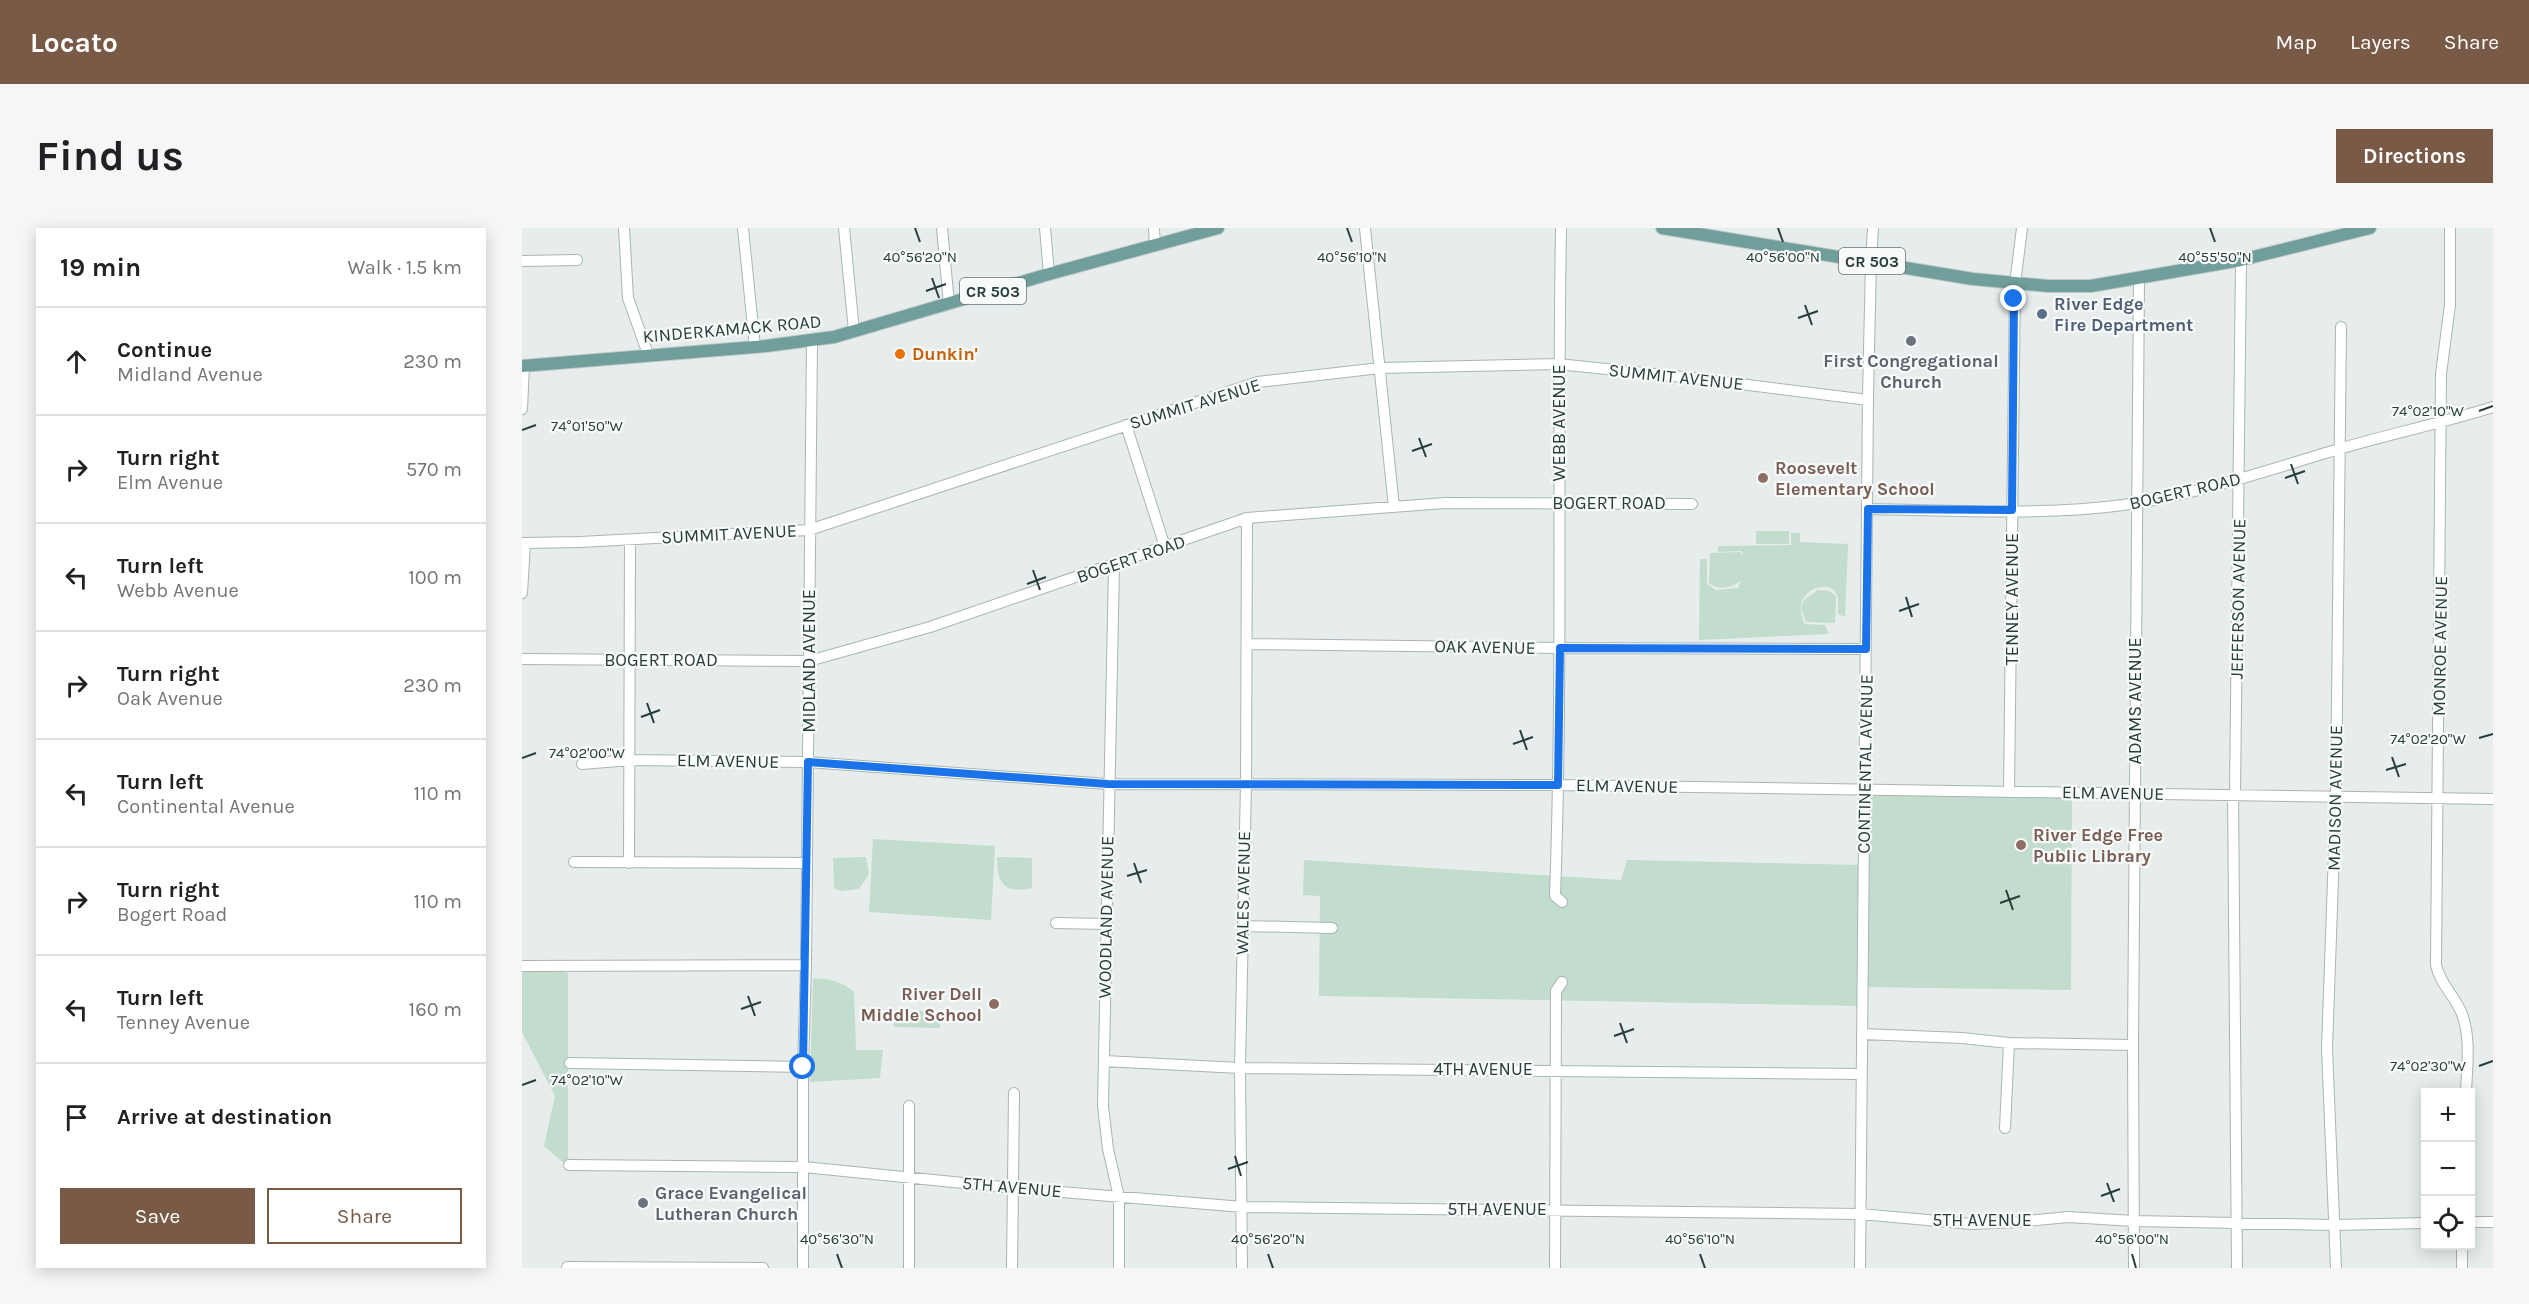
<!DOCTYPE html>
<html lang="en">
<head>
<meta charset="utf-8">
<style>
  :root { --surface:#fff; --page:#f6f6f6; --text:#202124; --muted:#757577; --line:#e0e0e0; --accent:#785a46 }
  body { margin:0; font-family:Karla,sans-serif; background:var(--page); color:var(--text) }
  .controls { position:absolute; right:18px; bottom:18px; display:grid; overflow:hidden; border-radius:0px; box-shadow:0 3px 15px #0003 }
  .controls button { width:54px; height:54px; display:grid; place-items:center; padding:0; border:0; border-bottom:2px solid var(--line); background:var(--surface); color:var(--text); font:30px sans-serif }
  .stop { position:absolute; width:18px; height:18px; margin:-14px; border:4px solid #1a73e8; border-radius:50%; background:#fff }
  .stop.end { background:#1a73e8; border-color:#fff; box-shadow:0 2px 6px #0008 }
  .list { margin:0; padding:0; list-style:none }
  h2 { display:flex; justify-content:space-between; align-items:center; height:78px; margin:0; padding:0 24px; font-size:26px }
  h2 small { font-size:20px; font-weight:400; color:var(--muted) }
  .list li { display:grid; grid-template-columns:39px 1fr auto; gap:18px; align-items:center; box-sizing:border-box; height:108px; padding:0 24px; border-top:2px solid var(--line) }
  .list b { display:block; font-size:22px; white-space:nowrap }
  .list p { margin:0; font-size:20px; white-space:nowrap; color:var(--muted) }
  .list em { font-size:20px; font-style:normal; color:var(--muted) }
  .actions { display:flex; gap:12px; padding:18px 24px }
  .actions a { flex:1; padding:14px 0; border:2px solid var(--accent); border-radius:0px; text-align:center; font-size:21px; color:var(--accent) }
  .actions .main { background:var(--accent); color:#fff }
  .icon { flex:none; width:33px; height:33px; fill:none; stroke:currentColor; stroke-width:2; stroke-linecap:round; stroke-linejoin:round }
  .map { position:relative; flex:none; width:1971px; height:1040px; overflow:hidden; border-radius:0px }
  header { display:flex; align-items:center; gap:36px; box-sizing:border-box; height:84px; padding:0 30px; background:var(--accent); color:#fff }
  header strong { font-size:28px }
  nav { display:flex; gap:33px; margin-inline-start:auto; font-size:21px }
  .intro { display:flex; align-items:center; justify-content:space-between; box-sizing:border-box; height:144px; padding:0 36px }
  h1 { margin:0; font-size:42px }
  .button { padding:15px 27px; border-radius:0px; background:var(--accent); color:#fff; font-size:21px; font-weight:700 }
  main { display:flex; gap:36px; padding:0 36px }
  aside { flex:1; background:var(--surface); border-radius:0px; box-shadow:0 3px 15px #0003 }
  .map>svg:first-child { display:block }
  .green { fill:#c2dcce }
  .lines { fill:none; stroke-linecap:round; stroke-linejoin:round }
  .minor-casing { stroke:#a9b5b4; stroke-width:12 }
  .major-casing { stroke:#c3c9c8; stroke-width:14 }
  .minor { stroke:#fff; stroke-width:10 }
  .major { stroke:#709e9a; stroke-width:12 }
  .route { stroke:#1a73e8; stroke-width:8 }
  .ticks { fill:none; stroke:#273e3c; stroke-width:2 }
  .service-dot { fill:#5c6f8a; stroke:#f7faf9; stroke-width:2 }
  .worship-dot { fill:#6b7280; stroke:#f7faf9; stroke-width:2 }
  .food-dot { fill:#e8710a; stroke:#f7faf9; stroke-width:2 }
  .education-dot { fill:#8d6e63; stroke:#f7faf9; stroke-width:2 }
  .labels { text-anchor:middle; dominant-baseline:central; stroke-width:4.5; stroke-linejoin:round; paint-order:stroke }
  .shield { fill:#f7faf9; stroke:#657675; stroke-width:1.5 }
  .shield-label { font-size:16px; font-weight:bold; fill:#273e3c }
  .service-label { font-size:18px; font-weight:bold; fill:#4e5e75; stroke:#f7faf9; text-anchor:start }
  .street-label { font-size:18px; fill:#273e3c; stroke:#f7faf9 }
  .food-label { font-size:18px; font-weight:bold; fill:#c56008; stroke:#f7faf9; text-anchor:start }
  .worship-label { font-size:18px; font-weight:bold; fill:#5b616d; stroke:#f7faf9 }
  .education-label { font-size:18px; font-weight:bold; fill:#785e54; stroke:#f7faf9; text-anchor:start }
  .ticks-label { font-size:15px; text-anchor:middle; fill:#273e3c; stroke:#f7faf9; stroke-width:4.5; stroke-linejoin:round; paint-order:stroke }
</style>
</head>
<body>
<header>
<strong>Locato</strong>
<nav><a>Map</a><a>Layers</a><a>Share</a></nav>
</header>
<div class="intro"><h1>Find us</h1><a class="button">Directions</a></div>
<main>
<aside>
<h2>19 min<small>Walk · 1.5 km</small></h2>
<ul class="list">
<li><svg class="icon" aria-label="ahead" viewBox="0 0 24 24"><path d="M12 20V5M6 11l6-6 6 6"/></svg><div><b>Continue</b><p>Midland Avenue</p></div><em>230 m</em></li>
<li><svg class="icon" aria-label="right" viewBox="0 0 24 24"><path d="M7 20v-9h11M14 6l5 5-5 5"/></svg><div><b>Turn right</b><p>Elm Avenue</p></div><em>570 m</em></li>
<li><svg class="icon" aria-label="left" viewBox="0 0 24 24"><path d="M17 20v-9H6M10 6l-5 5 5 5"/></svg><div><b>Turn left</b><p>Webb Avenue</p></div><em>100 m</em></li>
<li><svg class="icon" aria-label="right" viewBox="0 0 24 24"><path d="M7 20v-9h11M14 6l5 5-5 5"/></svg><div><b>Turn right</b><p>Oak Avenue</p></div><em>230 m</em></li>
<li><svg class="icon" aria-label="left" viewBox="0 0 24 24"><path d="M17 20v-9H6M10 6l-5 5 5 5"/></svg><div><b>Turn left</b><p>Continental Avenue</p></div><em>110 m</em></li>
<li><svg class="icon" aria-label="right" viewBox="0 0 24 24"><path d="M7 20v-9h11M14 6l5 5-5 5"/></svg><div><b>Turn right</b><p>Bogert Road</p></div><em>110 m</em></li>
<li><svg class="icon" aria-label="left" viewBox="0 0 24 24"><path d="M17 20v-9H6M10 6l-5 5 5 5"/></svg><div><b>Turn left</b><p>Tenney Avenue</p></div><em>160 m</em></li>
<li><svg class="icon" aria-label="arrive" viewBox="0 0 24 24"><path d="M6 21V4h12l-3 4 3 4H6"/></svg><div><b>Arrive at destination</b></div></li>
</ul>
<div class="actions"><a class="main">Save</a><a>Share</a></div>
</aside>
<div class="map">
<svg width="1971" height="1040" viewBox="0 0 1971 1040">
  <rect width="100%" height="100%" fill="#e6edec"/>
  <path class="green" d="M1234 303H1267V316H1234Z
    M1269 305H1278V314L1326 316 1323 389 1316 386C1316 381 1317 372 1315 367 1309 348 1265 363 1283 396L1303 397 1307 406 1177 412 1178 331H1185V356L1194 362 1216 360 1219 353C1208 360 1197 363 1187 355L1188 325 1218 324 1221 328 1220 323 1196 324V318L1269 317Z
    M1296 362 1307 363 1314 368 1313 395 1284 394 1279 380 1282 372Z
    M1342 564H1550L1549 762 1339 759V778L797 768 798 668 781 667 782 632 1099 652 1105 632 1341 637Z
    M351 611 473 618 469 692 347 684Z
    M344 629 347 646 337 661 318 663 312 660 311 630Z
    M475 629 510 630V660C482 666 475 656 475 629Z
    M0 739 46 745V939L22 918 33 868 0 804Z
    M291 750C308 751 319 753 332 764L334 822H361L358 850 288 854Z
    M372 783H418V800L372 799Z"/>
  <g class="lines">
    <g class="minor-casing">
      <path id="minor" d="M102 0 106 70 126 126
        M221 0 233 119
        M322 0 332 103
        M420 0 427 76
        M523 0 527 46
        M632 0 633 17
        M843 0 872 279
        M1039 0C1035 223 1041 445 1033 668L1040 674
        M1928 0V77L1919 146 1914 737C1918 756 1933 768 1940 786 1949 810 1945 839 1944 864
        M0 33 55 32
        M0 181 2 137
        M604 197 643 319
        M1346 281C1427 282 1521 288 1601 277 1675 267 1746 242 1817 221 1868 206 1920 195 1971 179
        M0 315 58 314 287 302 736 154 858 140 1036 136 1171 150 1346 172
        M592 337 581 878 586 921 597 969V1040
        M0 365 3 315
        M726 416 1038 420 1344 421
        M0 431 287 433 408 399 725 290 923 275 1170 276
        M60 536 108 532 286 534 586 556 1036 557 1971 571
        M1487 563 1493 56 1500 0
        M1711 566 1715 1040
        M1713 566 1719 32
        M52 634 285 635
        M107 635 108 312
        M534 695 585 696
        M720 698 810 700
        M0 738 284 737
        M1340 806 1440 810 1487 815 1611 817
        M582 833 718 840 1340 846
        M48 835 281 839
        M1483 900 1487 815
        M47 937 282 939 491 960 721 979 1338 986 1450 996 1495 994 1546 989 1612 993 1812 997 1904 995
        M1948 994H1971
        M45 1039 241 1040
        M281 1040V839L284 737 290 113
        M387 1040V878
        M490 1040 492 865
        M720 1040 718 840 724 556 725 290
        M1033 1040 1034 763 1040 754
        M1338 1040 1346 168 1349 33 1351 0
        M1612 1040 1611 817 1617 51
        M1814 1040 1805 820 1814 568 1819 99
        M1940 1040V1018"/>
    </g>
    <g class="major-casing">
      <path id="major" d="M1140 0 1451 51 1526 58H1569L1719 32 1848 0
        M0 138 244 118 312 109 527 46 696 0"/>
    </g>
    <use href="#minor" class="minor"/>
    <use href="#major" class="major"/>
  </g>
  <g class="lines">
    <path class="route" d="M281 839 286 534 586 556 1036 557 1038 420 1344 421 1346 281 1490 282 1492 71"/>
  </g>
  <path class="ticks" d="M393 0 398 14M825 0 830 14M1256 0 1261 14M1688 0 1693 14M410 50 417 70M404 63 424 56M1283 77 1290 97M1276 90 1296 83M1957 183 1971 178M0 202 14 197M897 210 904 229M890 223 910 216M1769 236 1776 256M1763 250 1783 243M511 342 518 362M505 356 524 349M1384 369 1390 389M1377 383 1397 376M125 475 132 495M119 489 138 482M998 502 1005 522M1957 510 1971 506M991 516 1011 509M1870 529 1877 549M0 530 14 525M1864 542 1884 536M612 635 619 655M605 648 625 642M1484 662 1491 682M1478 675 1498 668M226 768 233 788M219 781 239 774M1098 795 1105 815M1092 808 1112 801M1957 838 1971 833M0 857 14 852M713 928 719 948M706 941 726 934M1585 955 1592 974M1579 968 1598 961M315 1026 320 1040M746 1026 751 1040M1178 1026 1183 1040M1610 1026 1614 1040"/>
  <circle class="service-dot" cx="1520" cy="86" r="6"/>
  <g class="worship-dot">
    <circle cx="1389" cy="113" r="6"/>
    <circle cx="121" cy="975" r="6"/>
  </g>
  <circle class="food-dot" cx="378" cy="126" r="6"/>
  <g class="education-dot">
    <circle cx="1241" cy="250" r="6"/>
    <circle cx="1499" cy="617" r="6"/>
    <circle cx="472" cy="776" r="6"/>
  </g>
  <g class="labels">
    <g class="shield">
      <rect x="1317" y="20" width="66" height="26" rx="4.5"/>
      <rect x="438" y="50" width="66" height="26" rx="4.5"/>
    </g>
    <g class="shield-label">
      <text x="1350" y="33">CR 503</text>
      <text x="471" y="63">CR 503</text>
    </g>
    <g class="service-label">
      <text x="1532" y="76">River Edge<tspan x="1532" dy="21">Fire Department</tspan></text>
    </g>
    <g class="street-label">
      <text transform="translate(210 101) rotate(-5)">KINDERKAMACK ROAD</text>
      <text transform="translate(1154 149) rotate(6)">SUMMIT AVENUE</text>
      <text transform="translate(673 176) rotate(-17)">SUMMIT AVENUE</text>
      <text transform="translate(1037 195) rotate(-90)">WEBB AVENUE</text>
      <text transform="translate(1663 263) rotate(-13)">BOGERT ROAD</text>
      <text x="1087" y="275">BOGERT ROAD</text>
      <text transform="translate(207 306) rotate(-3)">SUMMIT AVENUE</text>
      <text transform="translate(609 331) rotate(-19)">BOGERT ROAD</text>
      <text transform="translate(1490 371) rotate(-90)">TENNEY AVENUE</text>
      <text transform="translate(1716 371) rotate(-89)">JEFFERSON AVENUE</text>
      <text transform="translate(1918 418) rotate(-89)">MONROE AVENUE</text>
      <text transform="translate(963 419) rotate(1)">OAK AVENUE</text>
      <text x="139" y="432">BOGERT ROAD</text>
      <text transform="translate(287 433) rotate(-90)">MIDLAND AVENUE</text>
      <text transform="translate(1613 473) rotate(-90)">ADAMS AVENUE</text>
      <text transform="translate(206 533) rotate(1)">ELM AVENUE</text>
      <text transform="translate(1343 536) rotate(-89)">CONTINENTAL AVENUE</text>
      <text transform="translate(1105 558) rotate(1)">ELM AVENUE</text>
      <text transform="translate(1591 565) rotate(1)">ELM AVENUE</text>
      <text transform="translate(1813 570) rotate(-89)">MADISON AVENUE</text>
      <text transform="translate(721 665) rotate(-89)">WALES AVENUE</text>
      <text transform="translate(584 689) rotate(-89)">WOODLAND AVENUE</text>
      <text x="961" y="841">4TH AVENUE</text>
      <text transform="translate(490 959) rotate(5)">5TH AVENUE</text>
      <text x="975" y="981">5TH AVENUE</text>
      <text x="1460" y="992">5TH AVENUE</text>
    </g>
    <g class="food-label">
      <text x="390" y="126">Dunkin'</text>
    </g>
    <g class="worship-label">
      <text x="1389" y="133">First Congregational<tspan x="1389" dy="21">Church</tspan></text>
      <text x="133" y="965" text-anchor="start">Grace Evangelical<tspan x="133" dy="21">Lutheran Church</tspan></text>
    </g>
    <g class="education-label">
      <text x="1253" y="240">Roosevelt<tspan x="1253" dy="21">Elementary School</tspan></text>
      <text x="1511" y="607">River Edge Free<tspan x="1511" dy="21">Public Library</tspan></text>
      <text x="460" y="766" text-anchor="end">River Dell<tspan x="460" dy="21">Middle School</tspan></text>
    </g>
  </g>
  <g class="ticks-label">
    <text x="830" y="34">40°56'10"N</text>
    <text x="1261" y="34">40°56'00"N</text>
    <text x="398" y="34">40°56'20"N</text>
    <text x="1693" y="34">40°55'50"N</text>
    <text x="1906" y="188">74°02'10"W</text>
    <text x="65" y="203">74°01'50"W</text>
    <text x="1906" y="516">74°02'20"W</text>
    <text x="65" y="530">74°02'00"W</text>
    <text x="1906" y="843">74°02'30"W</text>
    <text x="65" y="857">74°02'10"W</text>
    <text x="315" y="1016">40°56'30"N</text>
    <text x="746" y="1016">40°56'20"N</text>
    <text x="1178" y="1016">40°56'10"N</text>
    <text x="1610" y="1016">40°56'00"N</text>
  </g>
</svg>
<div class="controls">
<button>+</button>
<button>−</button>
<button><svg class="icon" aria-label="locate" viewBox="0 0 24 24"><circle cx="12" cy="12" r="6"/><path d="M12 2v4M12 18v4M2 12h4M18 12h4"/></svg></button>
</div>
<div class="stop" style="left:281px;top:839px"></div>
<div class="stop end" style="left:1492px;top:71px"></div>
</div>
</main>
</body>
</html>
